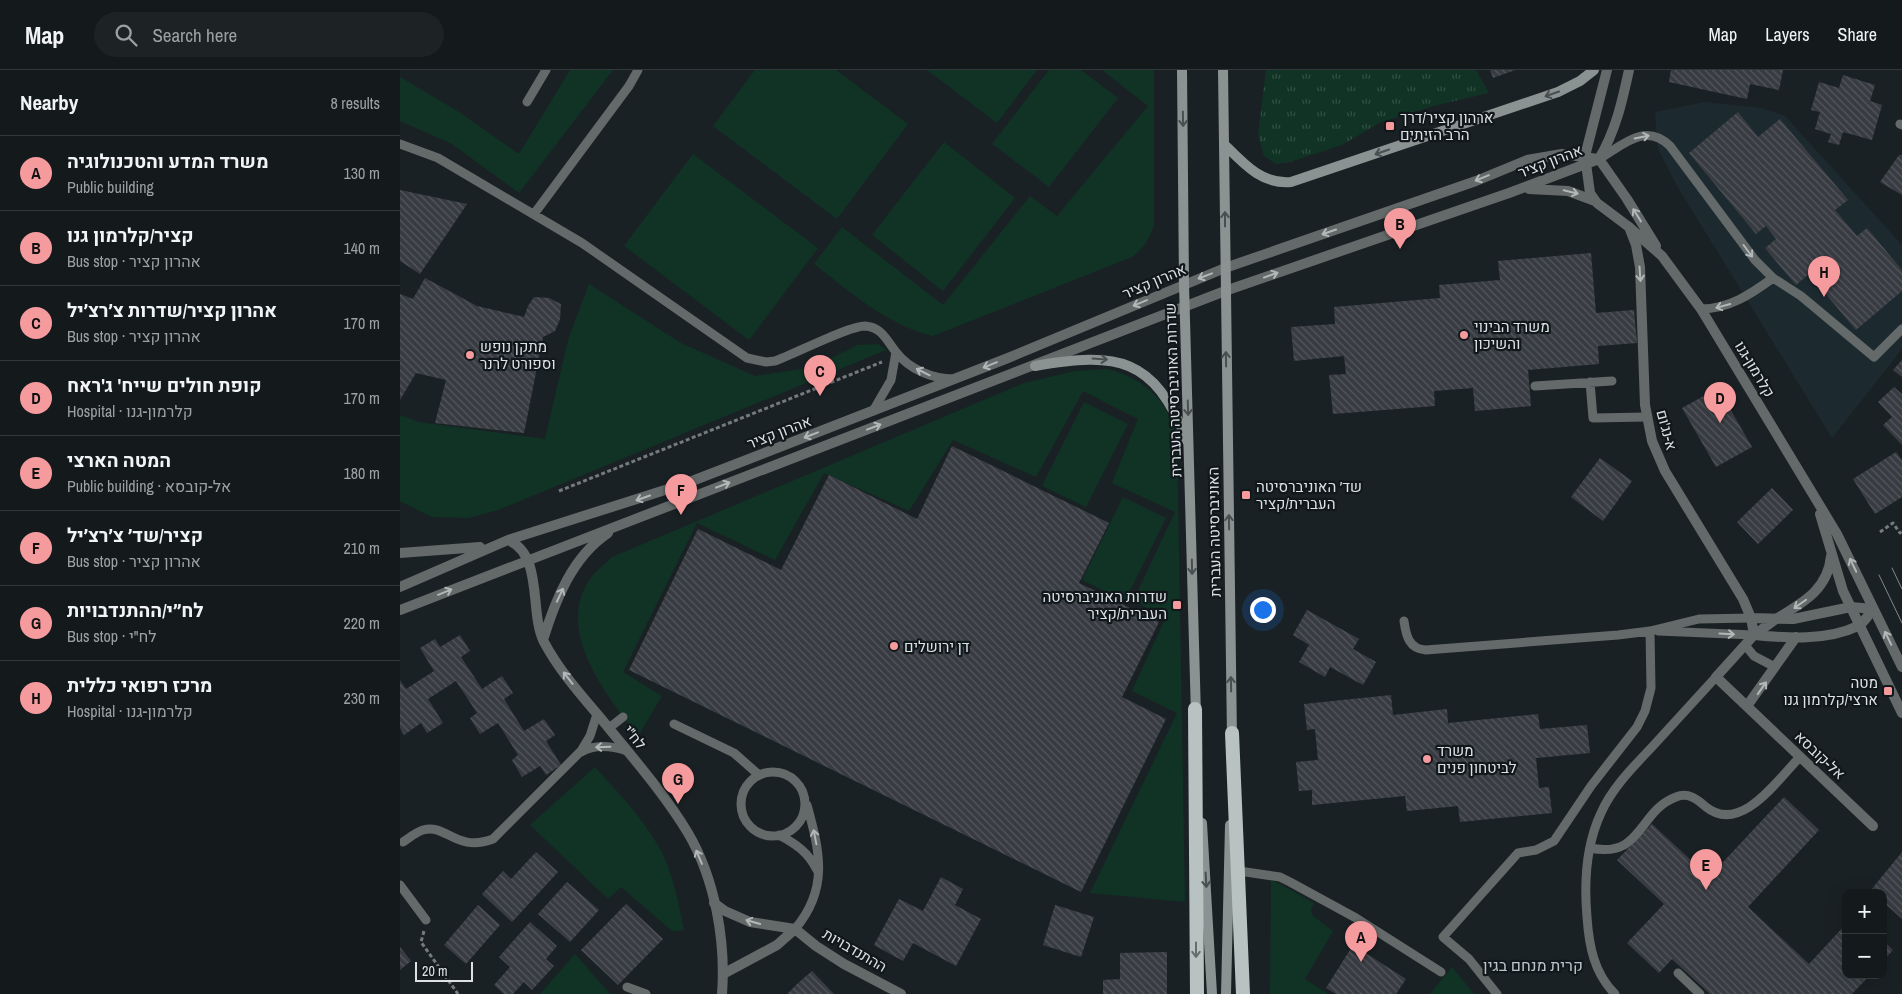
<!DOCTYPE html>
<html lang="en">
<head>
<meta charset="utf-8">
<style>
  :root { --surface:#14191b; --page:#1d2224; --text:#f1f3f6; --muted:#9da0a3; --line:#33383a; --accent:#f59b9e }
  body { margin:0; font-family:"Archivo Narrow",Heebo,sans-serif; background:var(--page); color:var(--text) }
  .controls { position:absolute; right:15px; bottom:15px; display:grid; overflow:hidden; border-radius:10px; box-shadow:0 5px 20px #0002 }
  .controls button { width:45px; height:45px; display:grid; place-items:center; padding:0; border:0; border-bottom:1px solid var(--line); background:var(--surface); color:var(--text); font:25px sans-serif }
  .scale { position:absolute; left:15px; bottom:12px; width:58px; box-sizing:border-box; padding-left:5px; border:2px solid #dce1e3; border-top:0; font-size:14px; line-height:18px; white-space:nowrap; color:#dce1e3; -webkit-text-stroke:4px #11181b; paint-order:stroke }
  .you { position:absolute; left:862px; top:539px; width:18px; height:18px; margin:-12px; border:4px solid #fff; border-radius:50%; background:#1a73e8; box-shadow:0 0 0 8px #1a73e833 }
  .badge { display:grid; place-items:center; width:32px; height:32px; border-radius:50%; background:var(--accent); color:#111; font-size:16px; font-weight:700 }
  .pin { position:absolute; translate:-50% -41px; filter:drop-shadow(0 1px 2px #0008) }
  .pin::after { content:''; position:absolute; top:26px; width:18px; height:15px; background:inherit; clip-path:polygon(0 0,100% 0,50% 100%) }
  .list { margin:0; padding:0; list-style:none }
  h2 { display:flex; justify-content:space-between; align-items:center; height:65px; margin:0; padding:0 20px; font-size:21px }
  h2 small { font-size:16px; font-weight:400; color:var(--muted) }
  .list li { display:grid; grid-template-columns:32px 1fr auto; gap:15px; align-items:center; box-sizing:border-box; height:75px; padding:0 20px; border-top:1px solid var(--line) }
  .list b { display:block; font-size:19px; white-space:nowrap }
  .list p { margin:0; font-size:16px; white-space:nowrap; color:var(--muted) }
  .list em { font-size:16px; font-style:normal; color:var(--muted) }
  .icon { flex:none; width:28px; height:28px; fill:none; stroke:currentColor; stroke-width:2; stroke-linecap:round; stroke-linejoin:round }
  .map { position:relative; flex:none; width:1502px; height:924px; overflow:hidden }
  header { display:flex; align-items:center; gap:30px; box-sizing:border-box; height:70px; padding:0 25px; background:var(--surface); border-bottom:1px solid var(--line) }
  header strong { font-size:24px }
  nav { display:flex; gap:28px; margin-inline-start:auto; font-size:18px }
  .search { width:350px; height:45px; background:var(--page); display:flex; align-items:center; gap:12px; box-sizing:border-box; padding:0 18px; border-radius:28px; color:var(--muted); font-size:19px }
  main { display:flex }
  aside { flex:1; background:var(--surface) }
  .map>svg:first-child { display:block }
  .built { fill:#1c2a30 }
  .grass { fill:url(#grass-tufts) }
  .park { fill:#103325 }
  .building { fill:url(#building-back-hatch) }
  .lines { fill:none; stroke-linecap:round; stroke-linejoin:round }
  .path { stroke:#747a7d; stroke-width:3; stroke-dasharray:4 2.5; stroke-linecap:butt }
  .service { stroke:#646969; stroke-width:9 }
  .minor { stroke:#646969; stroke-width:10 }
  .tertiary { stroke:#646969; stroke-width:10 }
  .secondary { stroke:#8b9292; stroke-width:10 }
  .trunk { stroke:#b8c2c1; stroke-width:14 }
  .tram { stroke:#82888b; stroke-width:1 }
  .oneway { stroke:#484f51 }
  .oneway2 { stroke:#b2b7b8 }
  .oneway3 { stroke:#646d6e }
  .poi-dot { fill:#f59b9e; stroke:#11181b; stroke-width:2 }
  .labels { text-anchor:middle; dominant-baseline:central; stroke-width:4.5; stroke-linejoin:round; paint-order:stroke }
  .poi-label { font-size:15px; fill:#dce1e3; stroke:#11181b; text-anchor:start }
  .street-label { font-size:15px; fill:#dce1e3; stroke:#11181b }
  .neighbourhood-label { font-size:16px; fill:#bac3c7; stroke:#11181b }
</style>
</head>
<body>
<header>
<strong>Map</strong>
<div class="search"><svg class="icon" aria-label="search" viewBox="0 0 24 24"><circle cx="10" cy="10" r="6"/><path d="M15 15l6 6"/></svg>Search here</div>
<nav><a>Map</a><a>Layers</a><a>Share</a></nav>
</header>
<main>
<aside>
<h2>Nearby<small>8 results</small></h2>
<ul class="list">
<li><span class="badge">A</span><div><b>משרד המדע והטכנולוגיה</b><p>Public building</p></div><em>130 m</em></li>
<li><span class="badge">B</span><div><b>קציר/קלרמון גנו</b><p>Bus stop · אהרון קציר</p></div><em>140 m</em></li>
<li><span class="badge">C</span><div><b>אהרון קציר/שדרות צ׳רצ׳יל</b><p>Bus stop · אהרון קציר</p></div><em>170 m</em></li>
<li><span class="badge">D</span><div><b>קופת חולים שייח' ג'ראח</b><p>Hospital · קלרמון-גנו</p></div><em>170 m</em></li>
<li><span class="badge">E</span><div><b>המטה הארצי</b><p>Public building · אל-קובסא</p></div><em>180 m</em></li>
<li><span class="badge">F</span><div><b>קציר/שד׳ צ׳רצ׳יל</b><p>Bus stop · אהרון קציר</p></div><em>210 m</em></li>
<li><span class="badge">G</span><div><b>לח״י/ההתנדבויות</b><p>Bus stop · לח&quot;י</p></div><em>220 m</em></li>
<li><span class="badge">H</span><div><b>מרכז רפואי כללית</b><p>Hospital · קלרמון-גנו</p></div><em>230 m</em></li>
</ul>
</aside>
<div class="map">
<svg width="1502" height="924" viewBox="0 0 1502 924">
  <defs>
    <pattern id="grass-tufts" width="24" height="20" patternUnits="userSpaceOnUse" patternTransform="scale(1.25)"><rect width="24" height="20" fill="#103325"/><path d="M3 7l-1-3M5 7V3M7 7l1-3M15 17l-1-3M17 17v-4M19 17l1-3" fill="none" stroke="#325044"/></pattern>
    <pattern id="building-back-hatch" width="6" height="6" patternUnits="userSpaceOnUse" patternTransform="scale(1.25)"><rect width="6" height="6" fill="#383c42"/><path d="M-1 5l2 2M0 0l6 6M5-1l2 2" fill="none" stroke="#54585d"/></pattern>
  </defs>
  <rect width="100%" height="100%" fill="#1a2124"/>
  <path class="built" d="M1305 32 1361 38 1385 46 1502 175V279L1432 368 1277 116 1258 79 1255 42Z"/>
  <path class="grass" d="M866 0H1076L1089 23 1037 35 981 52 942 75 890 92 876 94 864 86 858 65Z"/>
  <path class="park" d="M170 0H213L119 123 52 74 0 51V7L59 42 119 84Z
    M355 0H436L508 54 437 149 313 56Z
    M527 0H637L597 53Z
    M649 0H681L718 28 649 117 592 74Z
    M702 0H754V155C749 169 744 178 732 187L533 266C487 255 450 222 414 194L442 157 543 235 630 126 657 146 748 36Z
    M544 72 615 128 543 221 472 165Z
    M293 84 418 178 349 270 224 176Z
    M189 214 281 273 355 306 414 297 457 275 478 274 486 280 98 440 68 448 32 447 0 431V345L19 352 145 369 168 270Z
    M707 299C743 308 767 329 777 366L785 832 690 823 777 643 732 621 766 547 733 531 775 442 712 413 738 349 683 321 636 407 553 370 509 441 424 403 375 490 297 453 223 602 262 626 238 666C208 627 156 564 188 512 194 502 204 495 212 487L624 313 675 301Z
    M684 332 728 354 686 437 642 416Z
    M723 427 766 448 725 531 682 510Z
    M195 697C216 720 239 744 256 772 272 797 278 831 284 860L272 861 221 817 208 829 130 755Z
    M871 809 914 833 911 840 913 846 933 861 905 909 928 924H870Z
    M175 884 210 924H140Z
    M1052 897 1074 924H1030Z"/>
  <path class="building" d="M1090 0H1115L1093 8Z
    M1271 0H1383L1379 20 1350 14 1347 29 1269 12Z
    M1443 5 1475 15 1470 31 1482 35 1472 70 1443 62 1439 75 1428 72 1431 64 1415 59 1420 42 1411 40 1419 12 1439 18Z
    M1338 42 1358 67 1380 49 1448 130 1435 140 1457 166 1467 158 1502 200V221L1456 260 1409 204 1396 215 1365 178 1376 169 1366 156 1356 164 1289 83Z
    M1499 85H1502V125L1480 112Z
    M0 120 67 134 20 204 0 191Z
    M1191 183 1196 243 1234 240 1237 273 1198 276 1199 294 1128 300 1131 336 1075 341 1073 318 1034 321 1035 336 933 344 929 305 946 304 944 286 894 291 891 257 935 254 934 237 1040 228 1039 215 1100 210 1098 191Z
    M25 208 77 236 124 247 128 236 134 227 149 228 161 234 160 249 155 261 143 267 124 363 35 353 46 310 16 303 0 330V224L13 229Z
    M1502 290V307L1493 300Z
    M1494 317 1502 324V375L1483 355 1492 347 1478 332Z
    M1318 318 1352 377 1316 397 1282 338Z
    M552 376 709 453 679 513 759 552 722 627 766 649 681 822 229 600 298 459 381 500 429 405 517 449Z
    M1496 382 1502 390V427L1475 444 1453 409Z
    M1200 388 1232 411 1203 451 1171 427Z
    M1372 418 1393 440 1358 474 1337 452Z
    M907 540 959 569 953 579 976 592 963 615 930 597 925 607 899 592 909 575 893 565Z
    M60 565 70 581 61 587 82 619 102 606 113 623 104 629 124 661 144 649 155 665 146 671 161 695 146 705 140 696 122 707 112 690 118 685 98 653 80 664 70 648 77 643 56 611 28 629 43 653 27 663 21 653 4 665 0 658V610L6 619 34 601 20 578 35 569 40 577Z
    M991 625 993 645 1047 639 1048 653 1138 644 1140 659 1187 655 1190 683 1136 688 1139 718 1149 717 1152 743 1060 752 1058 736 1007 741 1005 726 912 735V720L899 721 896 692 918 690 915 659 907 660 904 634Z
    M1384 727 1419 760 1348 837 1409 894 1446 854V905H1470L1452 924H1310L1272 889 1259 903 1227 873 1264 834 1217 790 1252 754 1309 807Z
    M136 782 158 802 112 852 82 824 103 801 111 809Z
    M1502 782V849L1483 832V823H1474L1471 820Z
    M541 807 563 819 555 835 581 849 556 896 513 873 503 891 474 875 499 829 523 841Z
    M167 812 199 840 170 872 138 844Z
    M226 834 263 869 218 915 181 880Z
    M78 835 100 855 66 894 44 875Z
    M655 835 694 847 681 887 643 875Z
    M130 852 157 876 146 889 154 896 132 920 124 912 113 924H104L94 915 110 897 99 887Z
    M1483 870 1493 880 1483 891Z
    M953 875 1006 909 996 924H936L926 918Z
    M0 877 11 891 0 900Z
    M767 882V924H703V910L720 909V883Z
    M412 901 434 924H387L397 914Z"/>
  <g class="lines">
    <path class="path" d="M159 421 482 292
      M1480 462 1493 453 1500 463 1502 461
      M24 861 21 872 58 924"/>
    <path class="service" d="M127 32 146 0
      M1500 54 1502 55
      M0 74 38 88 182 173 347 288 366 292 375 291C395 284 448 256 465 256 482 257 487 271 496 282 509 299 532 309 554 309
      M1199 89C1223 75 1245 52 1270 76L1355 190 1373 208 1401 226 1474 287 1502 259
      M134 144 229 16 238 0
      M1301 239C1329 239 1351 224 1373 208
      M1190 312 1193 348 1246 347
      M1135 316 1212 311
      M473 341 491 310 496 282
      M1004 551C1006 566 1009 579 1026 580L1218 565 1250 561 1299 549 1351 548
      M1258 561 1354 565
      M1345 575 1354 586 1375 597
      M274 654 334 683 359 705
      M209 658 223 647
      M181 682C195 674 212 676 227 681
      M341 734a32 32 0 1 1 64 0a32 32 0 1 1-64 0Z
      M379 765C396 774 408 782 417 800
      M3 772C9 768 16 762 23 760 46 753 56 783 93 769L181 681 190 666 197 644
      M1190 778C1243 789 1238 741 1276 727 1288 722 1297 729 1306 737 1341 765 1378 709 1400 687
      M839 801 880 807 890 812 956 848 1041 902
      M0 815 26 850
      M395 859C429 819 420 782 407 735
      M1278 903 1300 924
      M227 917 246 924
      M1097 924 1069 889 1043 867 1118 783 1136 780 1154 771 1191 716 1237 657 1245 641 1251 618 1250 561
      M1215 924C1194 903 1189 876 1187 847 1184 813 1186 775 1201 743 1212 718 1233 697 1252 677 1273 654 1295 630 1316 607"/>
    <path class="minor" d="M1229 157 1236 175 1240 197 1245 335 1252 371 1265 401 1343 529 1351 548 1354 565
      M1351 548 1393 549 1451 537 1473 539
      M1376 549 1354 565 1316 607 1473 756
      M1354 565C1387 568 1427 571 1458 556 1464 553 1469 544 1473 539
      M1347 636 1396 567
      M314 833 325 841 350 852 395 859 416 876 444 894 501 924
      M323 904 377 875 395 859"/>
    <path class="tertiary" d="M1207 0 1185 86 1190 123 1197 133 1229 157 1262 186 1301 239 1437 464 1502 597
      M1199 89 1227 129 1256 176
      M1199 89C1216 60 1222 32 1229 0
      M1129 119 1168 121 1195 131
      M1420 444 1443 521 1502 643
      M108 470C144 485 129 543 144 572 160 602 182 626 203 651 232 687 264 723 288 763 315 809 326 871 322 924
      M0 483 80 477
      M0 517 108 470 287 413 608 288 825 198 1076 111 1127 90 1162 84 1198 89
      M0 540 825 221 1109 123 1199 89
      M1376 549C1402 533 1428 520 1431 486
      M143 570C155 531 172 487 208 463"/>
    <path class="secondary" d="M782 0 784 214 796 646
      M823 0 832 668
      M824 74C843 93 862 115 891 112L1158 22 1180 11 1194 0
      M635 296C717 282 754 286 787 371
      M802 753 812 924
      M826 924 830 755"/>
    <path class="trunk" d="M795 639 797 924
      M832 663 843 924"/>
    <path class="tram" d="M1492 498 1502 519
      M1479 505 1502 553"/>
  </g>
  <defs><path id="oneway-shaft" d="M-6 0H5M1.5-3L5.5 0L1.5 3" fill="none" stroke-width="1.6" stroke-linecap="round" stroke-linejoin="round" transform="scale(1.25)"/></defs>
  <g class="oneway">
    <use href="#oneway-shaft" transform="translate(1152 24) rotate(161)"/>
    <use href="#oneway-shaft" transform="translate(783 49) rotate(89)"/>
    <use href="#oneway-shaft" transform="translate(982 82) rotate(161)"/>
    <use href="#oneway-shaft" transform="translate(825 149) rotate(-90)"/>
    <use href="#oneway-shaft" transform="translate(700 289) rotate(4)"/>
    <use href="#oneway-shaft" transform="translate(826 289) rotate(-91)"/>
    <use href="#oneway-shaft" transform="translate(788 338) rotate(88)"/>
    <use href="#oneway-shaft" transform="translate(829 452) rotate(-91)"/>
    <use href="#oneway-shaft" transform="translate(792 497) rotate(89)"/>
    <use href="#oneway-shaft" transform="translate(831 614) rotate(-91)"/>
    <use href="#oneway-shaft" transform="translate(806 810) rotate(87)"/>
  </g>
  <g class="oneway2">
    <use href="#oneway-shaft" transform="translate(1242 67) rotate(-12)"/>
    <use href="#oneway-shaft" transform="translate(1082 108) rotate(158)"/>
    <use href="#oneway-shaft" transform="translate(1171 122) rotate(13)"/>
    <use href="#oneway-shaft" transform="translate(1237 145) rotate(-122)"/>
    <use href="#oneway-shaft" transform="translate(929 162) rotate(161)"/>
    <use href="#oneway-shaft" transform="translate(1348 181) rotate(53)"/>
    <use href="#oneway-shaft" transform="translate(1240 204) rotate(86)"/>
    <use href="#oneway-shaft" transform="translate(871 205) rotate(-20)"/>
    <use href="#oneway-shaft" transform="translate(805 206) rotate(159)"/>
    <use href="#oneway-shaft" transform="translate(740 233) rotate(157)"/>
    <use href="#oneway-shaft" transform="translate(1323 236) rotate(165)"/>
    <use href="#oneway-shaft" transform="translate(590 295) rotate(158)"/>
    <use href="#oneway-shaft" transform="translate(523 302) rotate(-154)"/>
    <use href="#oneway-shaft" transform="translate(474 357) rotate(-21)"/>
    <use href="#oneway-shaft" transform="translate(411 365) rotate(159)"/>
    <use href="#oneway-shaft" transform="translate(323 415) rotate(-21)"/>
    <use href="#oneway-shaft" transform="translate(243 428) rotate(161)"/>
    <use href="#oneway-shaft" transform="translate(1453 495) rotate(-116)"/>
    <use href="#oneway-shaft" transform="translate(45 522) rotate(-22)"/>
    <use href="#oneway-shaft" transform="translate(160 525) rotate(-65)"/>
    <use href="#oneway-shaft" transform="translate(1400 534) rotate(145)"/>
    <use href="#oneway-shaft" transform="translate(1327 564) rotate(3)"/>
    <use href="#oneway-shaft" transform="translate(1488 568) rotate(-116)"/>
    <use href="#oneway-shaft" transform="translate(168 608) rotate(-128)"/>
    <use href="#oneway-shaft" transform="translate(1362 618) rotate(-55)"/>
    <use href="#oneway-shaft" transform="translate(203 677) rotate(178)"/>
    <use href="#oneway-shaft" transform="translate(415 767) rotate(-101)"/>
    <use href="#oneway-shaft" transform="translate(299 787) rotate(-113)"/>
    <use href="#oneway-shaft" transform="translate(353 852) rotate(-164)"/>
  </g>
  <use class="oneway3" href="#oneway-shaft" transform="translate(796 880) rotate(90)"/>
  <g class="poi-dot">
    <rect x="985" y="51" width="10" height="10" rx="2.5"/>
    <circle cx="1064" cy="265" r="5"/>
    <circle cx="70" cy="285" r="5"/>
    <rect x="841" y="420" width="10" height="10" rx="2.5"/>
    <rect x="772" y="530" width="10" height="10" rx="2.5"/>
    <circle cx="494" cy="576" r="5"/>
    <rect x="1483" y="616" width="10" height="10" rx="2.5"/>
    <circle cx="1027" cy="689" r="5"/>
  </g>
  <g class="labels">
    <g class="poi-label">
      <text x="1000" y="47">ארהון קציר/דרך<tspan x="1000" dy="17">הרב הזיתים</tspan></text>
      <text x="1074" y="256">משרד הבינוי<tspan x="1074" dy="17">והשיכון</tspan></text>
      <text x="80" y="276">מתקן נופש<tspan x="80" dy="17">וספורט לרנר</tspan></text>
      <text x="856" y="416">שד׳ האוניברסיטה<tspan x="856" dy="17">העברית/קציר</tspan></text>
      <text x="767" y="526" text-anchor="end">שדרות האוניברסיטה<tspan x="767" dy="17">העברית/קציר</tspan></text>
      <text x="504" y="576">דן ירושלים</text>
      <text x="1478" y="612" text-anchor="end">מטה<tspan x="1478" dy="17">ארצי/קלרמון גנו</tspan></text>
      <text x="1037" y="680">משרד<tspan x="1037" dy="17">לביטחון פנים</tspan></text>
    </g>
    <g class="street-label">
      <text transform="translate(1150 91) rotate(-21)">אהרון קציר</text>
      <text transform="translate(754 211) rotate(-23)">אהרון קציר</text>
      <text transform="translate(1355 299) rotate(59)">קלרמון-גנו</text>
      <text transform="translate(773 320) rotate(-92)">שדרות האוניברסיטה העברית</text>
      <text transform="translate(1267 360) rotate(75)">א-נג'ום</text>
      <text transform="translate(379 362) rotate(-21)">אהרון קציר</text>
      <text transform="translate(814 462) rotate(-91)">האוניברסיטה העברית</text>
      <text transform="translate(235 667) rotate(51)">לח"י</text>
      <text transform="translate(1420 685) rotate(43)">אל-קובסא</text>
      <text transform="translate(455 880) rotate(30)">ההתנדבויות</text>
    </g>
    <g class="neighbourhood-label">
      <text x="1133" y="895">קרית מנחם בגין</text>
    </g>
  </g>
</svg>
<div class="controls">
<button>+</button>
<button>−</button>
</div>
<div class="scale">20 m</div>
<div class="you"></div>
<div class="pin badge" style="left:961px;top:892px">A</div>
<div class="pin badge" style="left:1000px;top:179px">B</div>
<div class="pin badge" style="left:420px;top:326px">C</div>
<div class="pin badge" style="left:1320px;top:353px">D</div>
<div class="pin badge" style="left:1306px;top:820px">E</div>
<div class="pin badge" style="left:281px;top:445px">F</div>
<div class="pin badge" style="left:278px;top:734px">G</div>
<div class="pin badge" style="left:1424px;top:227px">H</div>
</div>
</main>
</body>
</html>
